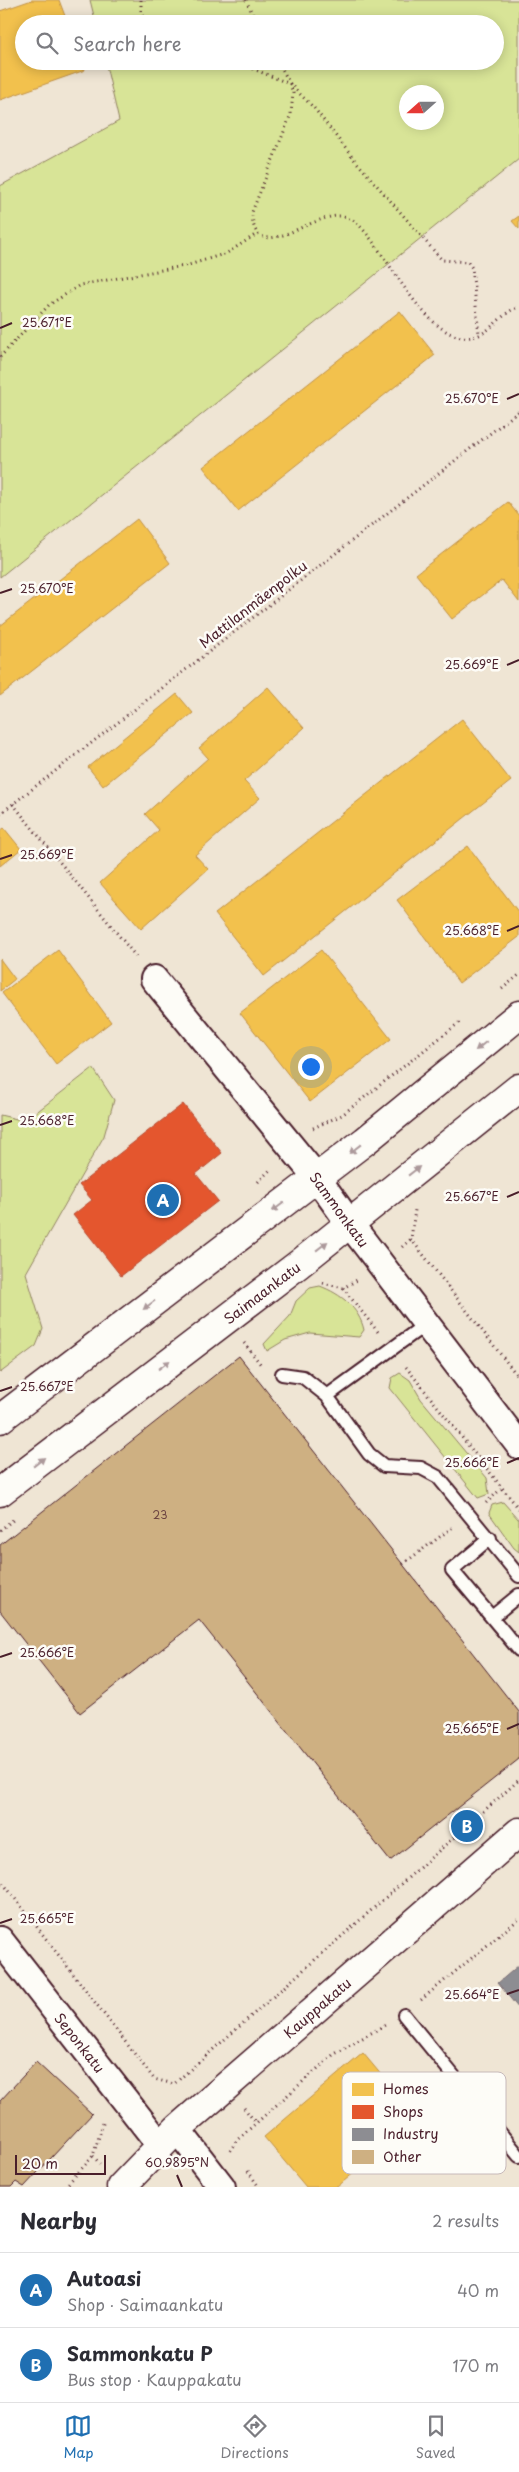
<!DOCTYPE html>
<html lang="en">
<head>
<meta charset="utf-8">
<style>
  :root { --surface:#fff; --page:#f2f2f3; --text:#2b2b33; --muted:#7c7c81; --line:#e1e1e2; --accent:#1f6fb2 }
  body { margin:0; font-family:"Playpen Sans",sans-serif; background:var(--page); color:var(--text) }
  .compass { position:absolute; left:399px; top:85px; width:45px; height:45px; border-radius:50%; background:var(--surface); box-shadow:0 2px 12px #0003; rotate:249deg }
  .scale { position:absolute; left:15px; bottom:12px; width:91px; box-sizing:border-box; padding-left:5px; border:2px solid #4a1f2b; border-top:0; font-size:14px; line-height:18px; white-space:nowrap; color:#4a1f2b; -webkit-text-stroke:4px #fdfcf7; paint-order:stroke }
  .you { position:absolute; left:310px; top:1066px; width:18px; height:18px; margin:-12px; border:4px solid #fff; border-radius:50%; background:#1a73e8; box-shadow:0 0 0 8px #1a73e833 }
  .badge { display:grid; place-items:center; width:32px; height:32px; border-radius:50%; background:var(--accent); color:#fff; font-size:16px; font-weight:700 }
  .pin { position:absolute; translate:-50% -50%; border:2px solid #fff; box-shadow:0 1px 5px #0006 }
  .list { margin:0; padding:0; list-style:none }
  h2 { display:flex; justify-content:space-between; align-items:center; height:65px; margin:0; padding:0 20px; font-size:21px }
  h2 small { font-size:16px; font-weight:400; color:var(--muted) }
  .list li { display:grid; grid-template-columns:32px 1fr auto; gap:15px; align-items:center; box-sizing:border-box; height:75px; padding:0 20px; border-top:1px solid var(--line) }
  .list b { display:block; font-size:19px; white-space:nowrap }
  .list p { margin:0; font-size:16px; white-space:nowrap; color:var(--muted) }
  .list em { font-size:16px; font-style:normal; color:var(--muted) }
  .icon { flex:none; width:28px; height:28px; fill:none; stroke:currentColor; stroke-width:2; stroke-linecap:round; stroke-linejoin:round }
  .map { position:relative; flex:none; width:519px; height:2187px; overflow:hidden }
  .search { position:absolute; background:var(--surface); box-shadow:0 2px 12px #0003; left:15px; right:15px; top:15px; height:55px; display:flex; align-items:center; gap:12px; box-sizing:border-box; padding:0 18px; border-radius:28px; color:var(--muted); font-size:19px }
  .sheet { height:215px; background:var(--surface) }
  nav { display:flex; justify-content:space-around; align-items:center; box-sizing:border-box; height:70px; border-top:1px solid var(--line); background:var(--surface); font-size:14px; color:var(--muted) }
  nav a { display:grid; justify-items:center; gap:2px }
  nav .on { color:var(--accent) }
  .map>svg:first-child { display:block }
  .green { fill:#d8e497; stroke:#918261; fill-rule:evenodd }
  .homes { fill:#f2c14e; stroke:#c09044 }
  .shops { fill:#e4572e; stroke:#b6462d }
  .industry { fill:#8d8d92; stroke:#796c73 }
  .building { fill:#ceb082; stroke:#4a1f2b }
  .lines { fill:none; stroke-linecap:round; stroke-linejoin:round }
  .service-casing { stroke:#4a1f2b; stroke-width:16 }
  .minor-casing { stroke:#4a1f2b; stroke-width:30 }
  .tertiary-casing { stroke:#4a1f2b; stroke-width:31 }
  .secondary-casing { stroke:#4a1f2b; stroke-width:31 }
  .path { stroke:#4a1f2b; stroke-width:3; stroke-dasharray:1 4; stroke-linecap:butt }
  .service { stroke:#fdfcf7; stroke-width:12 }
  .minor { stroke:#fdfcf7; stroke-width:26 }
  .tertiary { stroke:#fdfcf7; stroke-width:28 }
  .secondary { stroke:#fdfcf7; stroke-width:28 }
  .oneway { fill:#ac999b }
  .ticks { fill:none; stroke:#4a1f2b; stroke-width:2 }
  .labels { text-anchor:middle; dominant-baseline:central; stroke-width:5; stroke-linejoin:round; paint-order:stroke }
  .number-label { font-size:11px; fill:#6b4341 }
  .street-label { font-size:14px; fill:#4a1f2b; stroke:#fdfcf7 }
  .key { fill:#fdfcf7; stroke:#c7baba; stroke-width:1 }
  .key-label { font-size:14px; fill:#4a1f2b }
  .ticks-label { font-size:12px; text-anchor:middle; fill:#4a1f2b; stroke:#fdfcf7; stroke-width:5; stroke-linejoin:round; paint-order:stroke }
</style>
</head>
<body>
<div class="map">
<svg width="519" height="2187" viewBox="0 0 519 2187">
  <rect width="100%" height="100%" fill="#efe5d4"/>
  <filter id="ink" filterUnits="userSpaceOnUse"><feTurbulence type="fractalNoise" baseFrequency=".02" numOctaves="2"/><feDisplacementMap in="SourceGraphic" scale="10" xChannelSelector="R" yChannelSelector="G"/><feConvolveMatrix kernelMatrix="1 2 1 2 8 2 1 2 1" color-interpolation-filters="sRGB"/></filter>
  <g filter="url(#ink)">
    <path class="green" d="M90 0H519V159L0 577V186L119 121 105 61H495V24H96ZM436 92V122H406V92Z
      M93 1068 114 1100 104 1136 26 1273 43 1329 36 1346 0 1373V1115L25 1121Z
      M320 1286C341 1294 359 1308 364 1330L359 1337 310 1333 285 1340 267 1351 264 1344 290 1316 296 1301 310 1288Z
      M400 1373 410 1380 421 1399 487 1478 489 1494 478 1498 390 1388 392 1378Z
      M503 1502 519 1520V1552L514 1548 489 1513 492 1505Z"/>
    <path class="homes" d="M32 0H59L68 24H24V61H82L85 70 0 100V11Z
      M519 216V229L512 221Z
      M400 311 435 355 238 511 203 467Z
      M508 502 519 516V602L502 580 452 619 416 574Z
      M137 519 170 563 0 696V626Z
      M268 687 304 728 244 781 260 798 195 855 208 869 141 929 100 883 159 830 145 814 208 758 199 748Z
      M177 694 193 713 103 786 88 767Z
      M462 719 511 781 264 976 215 914Z
      M4 828 21 849 0 866V831Z
      M468 846 519 913V937L459 983 397 900Z
      M58 950 111 1022 56 1064 2 993Z
      M321 950 391 1039 310 1102 240 1013Z
      M0 959 15 979 0 991Z
      M363 2053 418 2119 337 2187H306L264 2137Z"/>
    <path class="shops" d="M183 1104 222 1153 196 1174 218 1201 121 1276 73 1215 92 1200 79 1185Z"/>
    <path class="industry" d="M519 1965V2009L498 1983Z"/>
    <path class="building" d="M239 1356 519 1712V1759L390 1861 199 1620 80 1713 0 1611V1545Z
      M36 2062 92 2114 24 2187 16 2182 11 2187H0V2101Z"/>
    <g class="lines">
      <g class="service-casing">
        <path id="service" d="M282 1374 303 1377 327 1396 369 1454 384 1466 421 1468 438 1477 519 1576
          M327 1396 426 1324
          M490 1538 452 1570 519 1650
          M492 1617 519 1595
          M404 2015 519 2156"/>
      </g>
      <g class="minor-casing">
        <g id="minor">
          <path id="s1" d="M154 979 317 1178 350 1224 519 1445"/>
          <path id="s2" d="M0 1940 161 2146"/>
          <path d="M177 2129 222 2187"/>
        </g>
      </g>
      <g class="tertiary-casing">
        <g id="tertiary">
          <path id="s3" d="M121 2187 177 2129 519 1832"/>
        </g>
      </g>
      <g class="secondary-casing">
        <g id="secondary">
          <path d="M0 1419 365 1141 519 1015"/>
          <path id="s4" d="M0 1492 299 1264 519 1088"/>
        </g>
      </g>
      <path class="path" d="M141 0V12L150 24
        M246 0 257 24
        M234 61 290 84 293 93 291 114 252 212C253 276 323 198 353 220 386 244 428 355 479 335 493 329 504 311 519 307
        M278 61 290 84 314 108 353 158 442 260 468 262 472 268 479 334
        M0 357 49 305 80 285 189 265 227 253 257 234
        M13 804 137 958
        M0 814 519 411
        M502 989 519 975
        M313 1128 342 1115 460 1022
        M258 1182 271 1169
        M411 1239 519 1378
        M402 1247 411 1239 415 1210
        M323 1283 343 1288 357 1280
        M343 1288 378 1332
        M244 1343 262 1366
        M406 1367 519 1509
        M486 1503 502 1488
        M0 1530 13 1520
        M403 1564 453 1527
        M0 1879 154 2079 174 2084 519 1780
        M421 2000 519 1919
        M244 2108 256 2123
        M230 2151 237 2140 333 2055 385 2025
        M93 2156 101 2165
        M248 2171 259 2187
        M65 2187 93 2156 104 2120"/>
      <use href="#service" class="service"/>
      <use href="#minor" class="minor"/>
      <use href="#tertiary" class="tertiary"/>
      <use href="#secondary" class="secondary"/>
    </g>
    <defs><path id="oneway-solid" d="M-6-.8H1V-3.2L6.5 0L1 3.2V.8H-6Z" transform="scale(1.25)"/></defs>
    <g class="oneway">
      <use href="#oneway-solid" transform="translate(481 1046) rotate(141)"/>
      <use href="#oneway-solid" transform="translate(355 1149) rotate(142)"/>
      <use href="#oneway-solid" transform="translate(414 1171) rotate(-38)"/>
      <use href="#oneway-solid" transform="translate(278 1207) rotate(143)"/>
      <use href="#oneway-solid" transform="translate(322 1246) rotate(-38)"/>
      <use href="#oneway-solid" transform="translate(149 1305) rotate(143)"/>
      <use href="#oneway-solid" transform="translate(164 1365) rotate(-37)"/>
      <use href="#oneway-solid" transform="translate(39 1462) rotate(-38)"/>
    </g>
  </g>
  <path class="ticks" d="M0 328 12 323M507 399 519 394M0 593 12 589M507 665 519 660M0 859 12 855M507 931 519 926M0 1125 12 1121M507 1197 519 1192M0 1391 12 1387M507 1463 519 1458M0 1657 12 1653M507 1729 519 1724M0 1923 12 1919M507 1994 519 1990M177 2175 182 2187"/>
  <g class="labels">
    <g class="number-label">
      <text x="160" y="1514">23</text>
    </g>
    <g class="street-label">
      <text transform="translate(253 604) rotate(-38)">Mattilanmäenpolku</text>
      <text stroke="none"><textPath href="#s1" startOffset="296">Sammonkatu</textPath></text>
      <text stroke="none"><textPath href="#s4" startOffset="329">Saimaankatu</textPath></text>
      <text stroke="none"><textPath href="#s3" startOffset="266">Kauppakatu</textPath></text>
      <text stroke="none"><textPath href="#s2" startOffset="130">Seponkatu</textPath></text>
    </g>
  </g>
  <rect x="342" y="2072" width="164" height="102" rx="8" class="key"/>
  <rect x="352" y="2083" width="22" height="13" fill="#f2c14e"/>
  <rect x="352" y="2105" width="22" height="14" fill="#e4572e"/>
  <rect x="352" y="2128" width="22" height="13" fill="#8d8d92"/>
  <rect x="352" y="2150" width="22" height="14" fill="#ceb082"/>
  <g class="key-label">
    <text x="383" y="2094">Homes</text>
    <text x="383" y="2117">Shops</text>
    <text x="383" y="2139">Industry</text>
    <text x="383" y="2162">Other</text>
  </g>
  <g class="ticks-label">
    <text x="47" y="327">25.671°E</text>
    <text x="472" y="403">25.670°E</text>
    <text x="47" y="593">25.670°E</text>
    <text x="472" y="669">25.669°E</text>
    <text x="47" y="859">25.669°E</text>
    <text x="472" y="935">25.668°E</text>
    <text x="47" y="1125">25.668°E</text>
    <text x="472" y="1201">25.667°E</text>
    <text x="47" y="1391">25.667°E</text>
    <text x="472" y="1467">25.666°E</text>
    <text x="47" y="1657">25.666°E</text>
    <text x="472" y="1733">25.665°E</text>
    <text x="47" y="1923">25.665°E</text>
    <text x="472" y="1999">25.664°E</text>
    <text x="177" y="2167">60.9895°N</text>
  </g>
</svg>
<svg class="compass" viewBox="-18 -18 36 36"><path d="M0-13l5 13h-10z" fill="#e53935"/><path d="M0 13l5-13h-10z" fill="#7c7c81"/></svg>
<div class="scale">20 m</div>
<div class="you"></div>
<div class="pin badge" style="left:163px;top:1200px">A</div>
<div class="pin badge" style="left:467px;top:1826px">B</div>
<div class="search"><svg class="icon" aria-label="search" viewBox="0 0 24 24"><circle cx="10" cy="10" r="6"/><path d="M15 15l6 6"/></svg>Search here</div>
</div>
<section class="sheet">
<h2>Nearby<small>2 results</small></h2>
<ul class="list">
<li><span class="badge">A</span><div><b>Autoasi</b><p>Shop · Saimaankatu</p></div><em>40 m</em></li>
<li><span class="badge">B</span><div><b>Sammonkatu P</b><p>Bus stop · Kauppakatu</p></div><em>170 m</em></li>
</ul>
</section>
<nav>
<a class="on"><svg class="icon" aria-label="map" viewBox="0 0 24 24"><path d="M3 6l6-2 6 2 6-2v14l-6 2-6-2-6 2zM9 4v14M15 6v14"/></svg>Map</a>
<a><svg class="icon" aria-label="directions" viewBox="0 0 24 24"><path d="M12 3l9 9-9 9-9-9zM9 14v-3h6M13 9l2 2-2 2"/></svg>Directions</a>
<a><svg class="icon" aria-label="saved" viewBox="0 0 24 24"><path d="M7 4h10v16l-5-4-5 4z"/></svg>Saved</a>
</nav>
</body>
</html>
